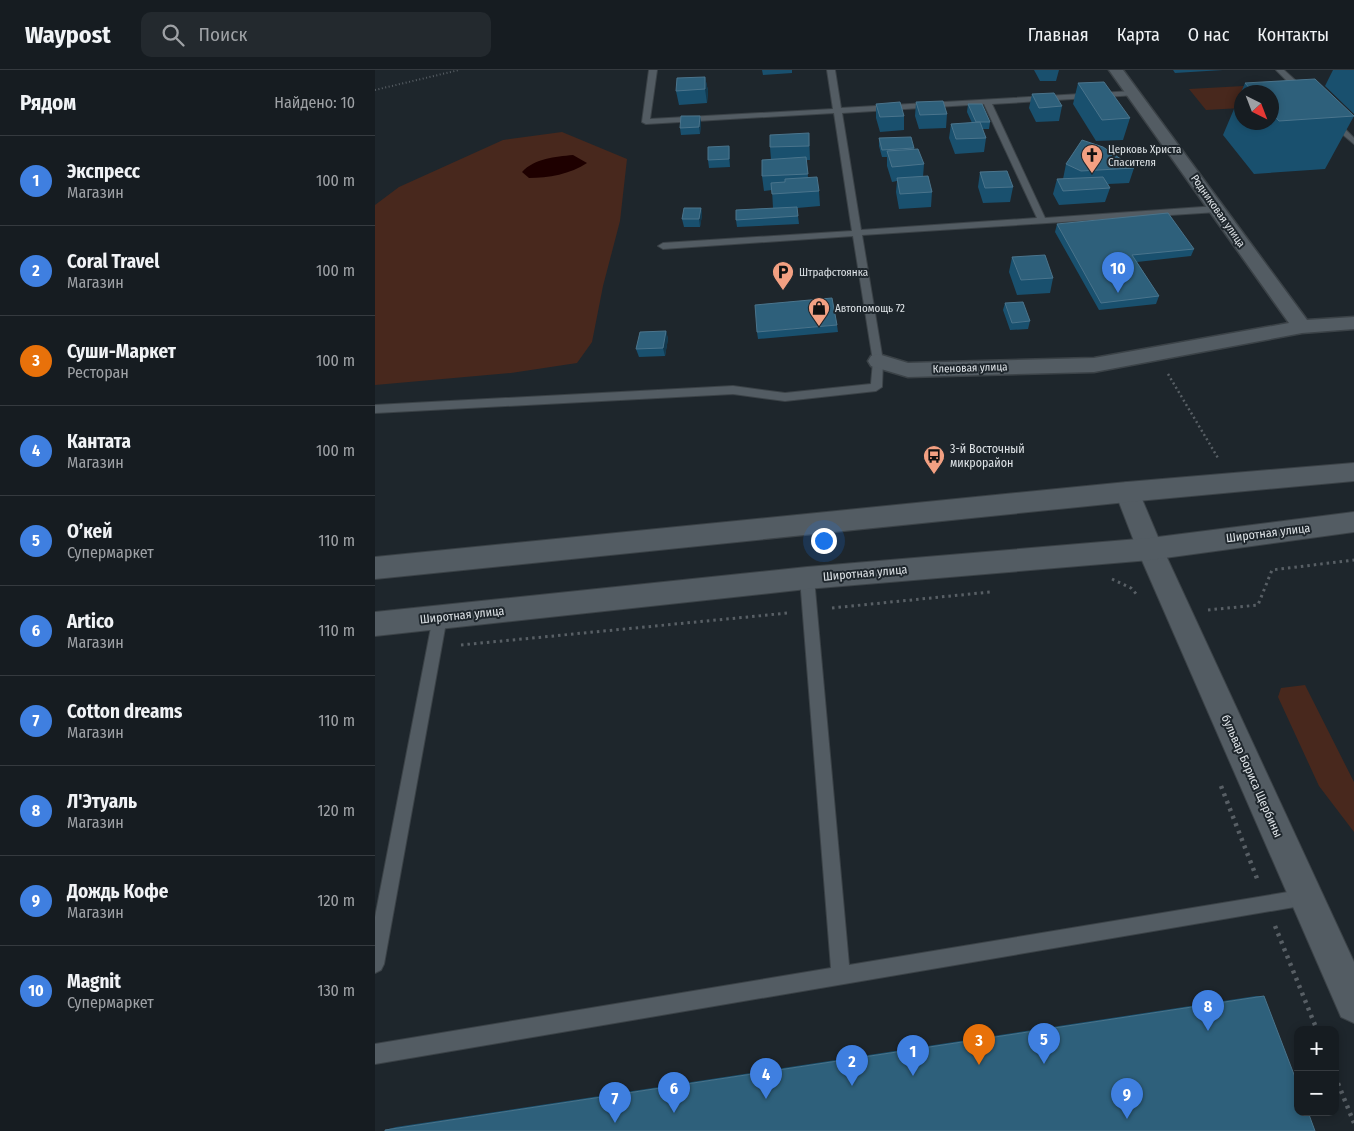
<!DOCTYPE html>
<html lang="ru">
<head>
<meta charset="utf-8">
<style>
  :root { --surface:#161c21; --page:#23292e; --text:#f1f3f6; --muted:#9ea1a5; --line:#353a3f; --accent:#db2777 }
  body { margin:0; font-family:"Fira Sans Condensed",sans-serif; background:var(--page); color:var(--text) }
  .controls { position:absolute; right:15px; bottom:15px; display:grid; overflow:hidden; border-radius:10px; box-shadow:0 2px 8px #0003 }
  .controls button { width:45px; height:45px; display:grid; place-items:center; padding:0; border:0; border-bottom:1px solid var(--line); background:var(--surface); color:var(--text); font:25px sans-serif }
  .compass { position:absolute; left:859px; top:15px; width:45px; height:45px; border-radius:50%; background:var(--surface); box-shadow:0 2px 8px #0003; rotate:138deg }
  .you { position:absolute; left:448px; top:470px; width:18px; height:18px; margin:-12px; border:4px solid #fff; border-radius:50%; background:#1a73e8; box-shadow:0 0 0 8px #1a73e833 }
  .badge { display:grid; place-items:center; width:32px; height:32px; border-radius:50%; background:var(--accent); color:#fff; font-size:16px; font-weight:700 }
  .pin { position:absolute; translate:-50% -41px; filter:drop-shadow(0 1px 2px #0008) }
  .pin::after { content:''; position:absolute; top:26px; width:18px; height:15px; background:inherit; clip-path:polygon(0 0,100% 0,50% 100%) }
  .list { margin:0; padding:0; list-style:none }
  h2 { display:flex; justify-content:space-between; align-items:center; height:65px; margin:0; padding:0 20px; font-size:21px }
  h2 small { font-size:16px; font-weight:400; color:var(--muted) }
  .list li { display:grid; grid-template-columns:32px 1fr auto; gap:15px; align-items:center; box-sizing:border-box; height:90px; padding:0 20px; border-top:1px solid var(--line) }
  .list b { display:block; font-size:19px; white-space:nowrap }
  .list p { margin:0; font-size:16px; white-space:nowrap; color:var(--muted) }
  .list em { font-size:16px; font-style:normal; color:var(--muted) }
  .icon { flex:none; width:28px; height:28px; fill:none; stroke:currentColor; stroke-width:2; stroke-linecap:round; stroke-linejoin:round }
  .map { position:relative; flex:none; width:979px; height:1061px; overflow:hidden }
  header { display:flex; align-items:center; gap:30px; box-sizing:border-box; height:70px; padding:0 25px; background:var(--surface); border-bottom:1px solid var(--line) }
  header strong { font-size:24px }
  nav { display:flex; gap:28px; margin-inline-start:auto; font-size:18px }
  .search { width:350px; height:45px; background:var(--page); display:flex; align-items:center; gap:12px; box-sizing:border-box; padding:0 18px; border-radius:10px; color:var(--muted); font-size:19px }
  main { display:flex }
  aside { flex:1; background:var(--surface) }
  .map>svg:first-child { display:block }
  .green { fill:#48281d }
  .water { fill:#1e0000 }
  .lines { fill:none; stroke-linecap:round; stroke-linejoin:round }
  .service-casing { stroke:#3b4247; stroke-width:2 }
  .minor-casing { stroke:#3b4247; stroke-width:3 }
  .tertiary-casing { stroke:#3b4247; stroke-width:2 }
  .secondary-casing { stroke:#3b4247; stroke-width:2 }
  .path-far3 { stroke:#585f65; stroke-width:2; stroke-dasharray:1 2.5; stroke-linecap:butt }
  .path-far2 { stroke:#585f65; stroke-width:2.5; stroke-dasharray:2 3; stroke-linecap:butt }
  .path-far1 { stroke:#585f65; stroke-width:3; stroke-dasharray:2.5 4; stroke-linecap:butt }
  .path { stroke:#585f65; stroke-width:4.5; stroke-dasharray:3 5; stroke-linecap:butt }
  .service { fill:#535c63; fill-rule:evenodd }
  .minor { fill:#535c63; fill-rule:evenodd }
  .tertiary { fill:#535c63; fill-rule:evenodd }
  .secondary { fill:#535c63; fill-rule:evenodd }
  .wall { fill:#19506e; fill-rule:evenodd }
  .shaded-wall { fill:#12394e }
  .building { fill:#2e607b; stroke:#4a748c }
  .labels { text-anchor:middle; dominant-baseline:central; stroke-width:4; stroke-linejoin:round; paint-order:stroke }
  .far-poi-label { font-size:11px; fill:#dee3e7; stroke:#1e262c; text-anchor:start }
  .far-street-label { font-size:11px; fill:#dee3e7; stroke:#1e262c }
  .poi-label { font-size:12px; fill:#dee3e7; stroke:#1e262c; text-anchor:start }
  .street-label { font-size:12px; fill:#dee3e7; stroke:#1e262c }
</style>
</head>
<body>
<header>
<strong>Waypost</strong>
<div class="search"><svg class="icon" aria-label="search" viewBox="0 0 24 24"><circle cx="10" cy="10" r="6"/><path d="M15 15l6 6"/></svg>Поиск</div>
<nav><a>Главная</a><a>Карта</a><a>О нас</a><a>Контакты</a></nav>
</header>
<main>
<aside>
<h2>Рядом<small>Найдено: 10</small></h2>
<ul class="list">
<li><span class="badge" style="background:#3f7fe0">1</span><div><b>Экспресс</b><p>Магазин</p></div><em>100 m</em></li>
<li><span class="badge" style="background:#3f7fe0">2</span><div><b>Coral Travel</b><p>Магазин</p></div><em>100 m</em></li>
<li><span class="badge" style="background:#e8710a">3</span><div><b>Суши-Маркет</b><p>Ресторан</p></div><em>100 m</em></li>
<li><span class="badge" style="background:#3f7fe0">4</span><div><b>Кантата</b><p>Магазин</p></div><em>100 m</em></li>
<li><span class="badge" style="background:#3f7fe0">5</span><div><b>О’кей</b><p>Супермаркет</p></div><em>110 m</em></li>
<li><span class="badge" style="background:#3f7fe0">6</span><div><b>Artico</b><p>Магазин</p></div><em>110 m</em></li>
<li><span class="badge" style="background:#3f7fe0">7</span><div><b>Cotton dreams</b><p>Магазин</p></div><em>110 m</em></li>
<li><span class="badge" style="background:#3f7fe0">8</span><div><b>Л'Этуаль</b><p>Магазин</p></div><em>120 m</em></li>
<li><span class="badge" style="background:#3f7fe0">9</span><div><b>Дождь Кофе</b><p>Магазин</p></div><em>120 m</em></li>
<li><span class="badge" style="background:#3f7fe0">10</span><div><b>Magnit</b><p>Супермаркет</p></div><em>130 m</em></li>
</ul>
</aside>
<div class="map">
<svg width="979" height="1061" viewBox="0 0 979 1061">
  <rect width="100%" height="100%" fill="#1e262c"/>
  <path class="green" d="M887 15 866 22V38L831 40 814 19Z
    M187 62 252 89 245 151 228 216 217 272 202 293 136 303 0 315V135L24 117 128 70Z
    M930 615 979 712V762L944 716 903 627 906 618Z"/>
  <path class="water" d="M198 85 212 93C196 104 173 108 154 108L147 102C160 88 180 87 198 85Z"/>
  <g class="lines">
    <g class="service-casing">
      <path id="service" d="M274 0H282L275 49 458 39 452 0H460L466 38 758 21 762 23 761 25 617 34 670 148 842 136 846 139 842 142 487 165 508 291 507 317 501 321 410 331 358 324 0 343V335L358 316 410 323 496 314 498 291 478 166 288 179 283 176 288 173 477 161 459 43 271 54 267 52ZM609 34 662 148 486 160 467 43Z
        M901 0H909L931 20V24H925Z
        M954 49H960L979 68V74L954 53Z
        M432 502 437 504 439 508 474 895 931 819 937 822 940 828 937 834 0 994V974L456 898 425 508 427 504Z
        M65 541 70 543 72 547 9 894 6 900 0 903V847L58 547 60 543Z"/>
    </g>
    <g class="minor-casing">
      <path id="minor" d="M734 0H748L932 250 979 247V259L927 263 719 302 533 307 496 296 493 291 496 286 503 284 533 293 719 288 914 253Z"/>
    </g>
    <g class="tertiary-casing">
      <path id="tertiary" d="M752 412 761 415 764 422 788 479 979 892V953L966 947 762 479 740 422 743 415Z"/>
    </g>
    <g class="secondary-casing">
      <path id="secondary" d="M979 393V411L752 432 0 509V487L752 412Z
        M979 442V462L775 490 432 519 0 566V542L432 497 775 468Z"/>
    </g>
    <path class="path-far3" d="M0 20 84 0"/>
    <path class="path-far2" d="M793 304 843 388"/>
    <path class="path-far1" d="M737 509 756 518 763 526
      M457 538 615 522
      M833 540 883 535 897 500 979 490
      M86 575 413 543"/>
    <path class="path" d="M846 716 883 811
      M900 856 942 960
      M960 1006 979 1053"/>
    <use href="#service" class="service"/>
    <use href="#minor" class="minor"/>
    <use href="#tertiary" class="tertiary"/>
    <use href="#secondary" class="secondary"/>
  </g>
  <path class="wall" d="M387 0H417V3L388 5Z
    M659 0H684L681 11H665Z
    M798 0H848L800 3Z
    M958 0H979V44L950 16Z
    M330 7 333 21 332 33 304 35 301 21Z
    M703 13 755 48 748 70 721 71 698 34Z
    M870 13 979 46 950 99 879 104 848 65ZM866 22H896V52H866Z
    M657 24 687 36 684 51 661 52 654 38Z
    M541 32 572 44 571 58 544 59 540 46Z
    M501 34 529 46V60L505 62 501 48Z
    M593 34 615 52 614 59H607L611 68 609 82 580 84 574 68 576 54 597 53 592 42Z
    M325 46 326 53 325 64 306 65 305 58Z
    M434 63 435 90H431L433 107 444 121 445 136 422 138 424 154 362 157 361 150 398 138 397 120 389 121 387 106 396 89 395 77Z
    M504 68 539 78 549 94 548 107 557 122 556 137 524 139 521 122 522 111 517 112 512 96V87H507L504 76Z
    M354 76 355 83V97L334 98 333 90Z
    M691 94 759 98 754 113 733 114 735 118 730 132 684 135 678 124 682 109H689H688Z
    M605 102 638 117 635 132 608 133 603 117Z
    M326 138 327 145 325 157H309L307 149Z
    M682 154 819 179 816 186 762 192 784 226 781 234 724 240 680 162Z
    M637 187 678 208 675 223 642 225 634 202Z
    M630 233 655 251 653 259 635 260 628 240Z
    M462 255 463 262 383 269 382 262Z
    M291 261 293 269 290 286 264 287 261 279Z
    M881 926H889L10 1060 21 1057Z"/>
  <path class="shaded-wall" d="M330 7 333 21 332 33 330 19Z
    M325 46 326 53 325 64 324 57Z
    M354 76 355 83V97L354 89Z
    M326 138 327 145 325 157 324 149Z
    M291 261 293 269 290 286 288 278Z"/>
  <path class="building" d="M330 7V19L301 21 302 8Z
    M940 9 979 46 904 51 896 42V22H878L870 13Z
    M729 12 755 48 727 50 703 13Z
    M679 23 687 36 664 38 657 24Z
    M568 31 572 44 545 45 541 32Z
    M525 32 529 46 505 47 501 34Z
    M593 34H607L615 52H601Z
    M306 46H325L324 57 305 58Z
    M605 52 611 68 581 69 576 54Z
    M434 63V76L395 77V65Z
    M536 67 539 78 507 80 504 68Z
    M707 70 728 77 759 98 706 101 691 94Z
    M354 76V89L333 90V77Z
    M543 79 549 94 517 97 512 81Z
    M431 87 433 104 387 106V90Z
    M632 101 638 117 610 118 605 102Z
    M553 106 557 122 525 124 522 108Z
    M442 107 444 121 397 124 396 113 410 112V109Z
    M728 107 735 118 688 121 682 109Z
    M422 137 423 146 361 150V140Z
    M309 138H326L324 149H307Z
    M793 143 819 179 757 185 784 226 726 233 682 154Z
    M670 185 678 208 646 210 637 187Z
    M457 228 462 255 382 262 380 235Z
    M648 232 655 251 637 253 630 233Z
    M291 261 288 278 261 279 265 262Z
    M889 926 923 1015V1042H933L940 1061H10V1060Z"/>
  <defs>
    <g id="church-pin" transform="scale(1.125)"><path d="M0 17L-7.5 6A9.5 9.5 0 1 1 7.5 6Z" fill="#f3a082" stroke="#1e262c"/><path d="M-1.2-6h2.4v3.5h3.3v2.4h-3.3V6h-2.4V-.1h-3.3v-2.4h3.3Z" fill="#111"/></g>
    <g id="parking-pin" transform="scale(1.125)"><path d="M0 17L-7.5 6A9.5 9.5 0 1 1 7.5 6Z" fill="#f3a082" stroke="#1e262c"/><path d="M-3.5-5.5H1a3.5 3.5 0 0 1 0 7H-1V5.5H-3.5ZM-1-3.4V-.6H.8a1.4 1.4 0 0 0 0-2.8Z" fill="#111"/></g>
    <g id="shop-pin" transform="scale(1.125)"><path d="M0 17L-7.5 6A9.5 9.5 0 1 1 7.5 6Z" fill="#f3a082" stroke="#1e262c"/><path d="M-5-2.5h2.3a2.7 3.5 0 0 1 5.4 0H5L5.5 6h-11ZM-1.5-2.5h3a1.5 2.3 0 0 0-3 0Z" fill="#111"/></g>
    <g id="bus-pin" transform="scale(1.125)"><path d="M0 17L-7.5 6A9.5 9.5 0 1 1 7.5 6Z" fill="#f3a082" stroke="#1e262c"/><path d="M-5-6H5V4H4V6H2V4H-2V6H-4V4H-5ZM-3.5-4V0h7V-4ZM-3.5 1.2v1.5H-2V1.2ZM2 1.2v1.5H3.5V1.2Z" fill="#111"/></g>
  </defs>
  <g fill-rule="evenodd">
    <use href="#church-pin" x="717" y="85"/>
    <use href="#parking-pin" x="408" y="202"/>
    <use href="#shop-pin" x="444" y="238"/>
    <use href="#bus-pin" x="559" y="386"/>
  </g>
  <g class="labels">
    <g class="far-poi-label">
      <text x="733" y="79">Церковь Христа<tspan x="733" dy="13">Спасителя</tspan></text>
      <text x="424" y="202">Штрафстоянка</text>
      <text x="460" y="238">Автопомощь 72</text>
    </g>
    <g class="far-street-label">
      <text transform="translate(843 141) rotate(55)">Родниковая улица</text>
      <text transform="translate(595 298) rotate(-2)">Кленовая улица</text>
    </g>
    <g class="poi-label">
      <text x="575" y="379">3-й Восточный<tspan x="575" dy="14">микрорайон</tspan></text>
    </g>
    <g class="street-label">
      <text transform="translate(893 463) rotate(-7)">Широтная улица</text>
      <text transform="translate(490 503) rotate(-5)">Широтная улица</text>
      <text transform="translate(87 545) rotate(-6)">Широтная улица</text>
      <text transform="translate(877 706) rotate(66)">бульвар Бориса Щербины</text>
    </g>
  </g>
</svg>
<div class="controls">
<button>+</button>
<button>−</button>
</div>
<svg class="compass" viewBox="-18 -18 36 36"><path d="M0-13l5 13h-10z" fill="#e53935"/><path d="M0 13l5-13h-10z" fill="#9ea1a5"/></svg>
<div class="you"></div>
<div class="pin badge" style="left:538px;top:1006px;background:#3f7fe0">1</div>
<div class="pin badge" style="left:477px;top:1016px;background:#3f7fe0">2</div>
<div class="pin badge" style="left:604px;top:995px;background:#e8710a">3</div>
<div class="pin badge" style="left:391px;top:1029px;background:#3f7fe0">4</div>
<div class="pin badge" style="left:669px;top:994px;background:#3f7fe0">5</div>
<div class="pin badge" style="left:299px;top:1043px;background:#3f7fe0">6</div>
<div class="pin badge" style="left:240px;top:1053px;background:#3f7fe0">7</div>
<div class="pin badge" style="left:833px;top:961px;background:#3f7fe0">8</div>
<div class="pin badge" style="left:752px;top:1049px;background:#3f7fe0">9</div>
<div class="pin badge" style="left:743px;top:223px;background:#3f7fe0">10</div>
</div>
</main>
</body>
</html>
